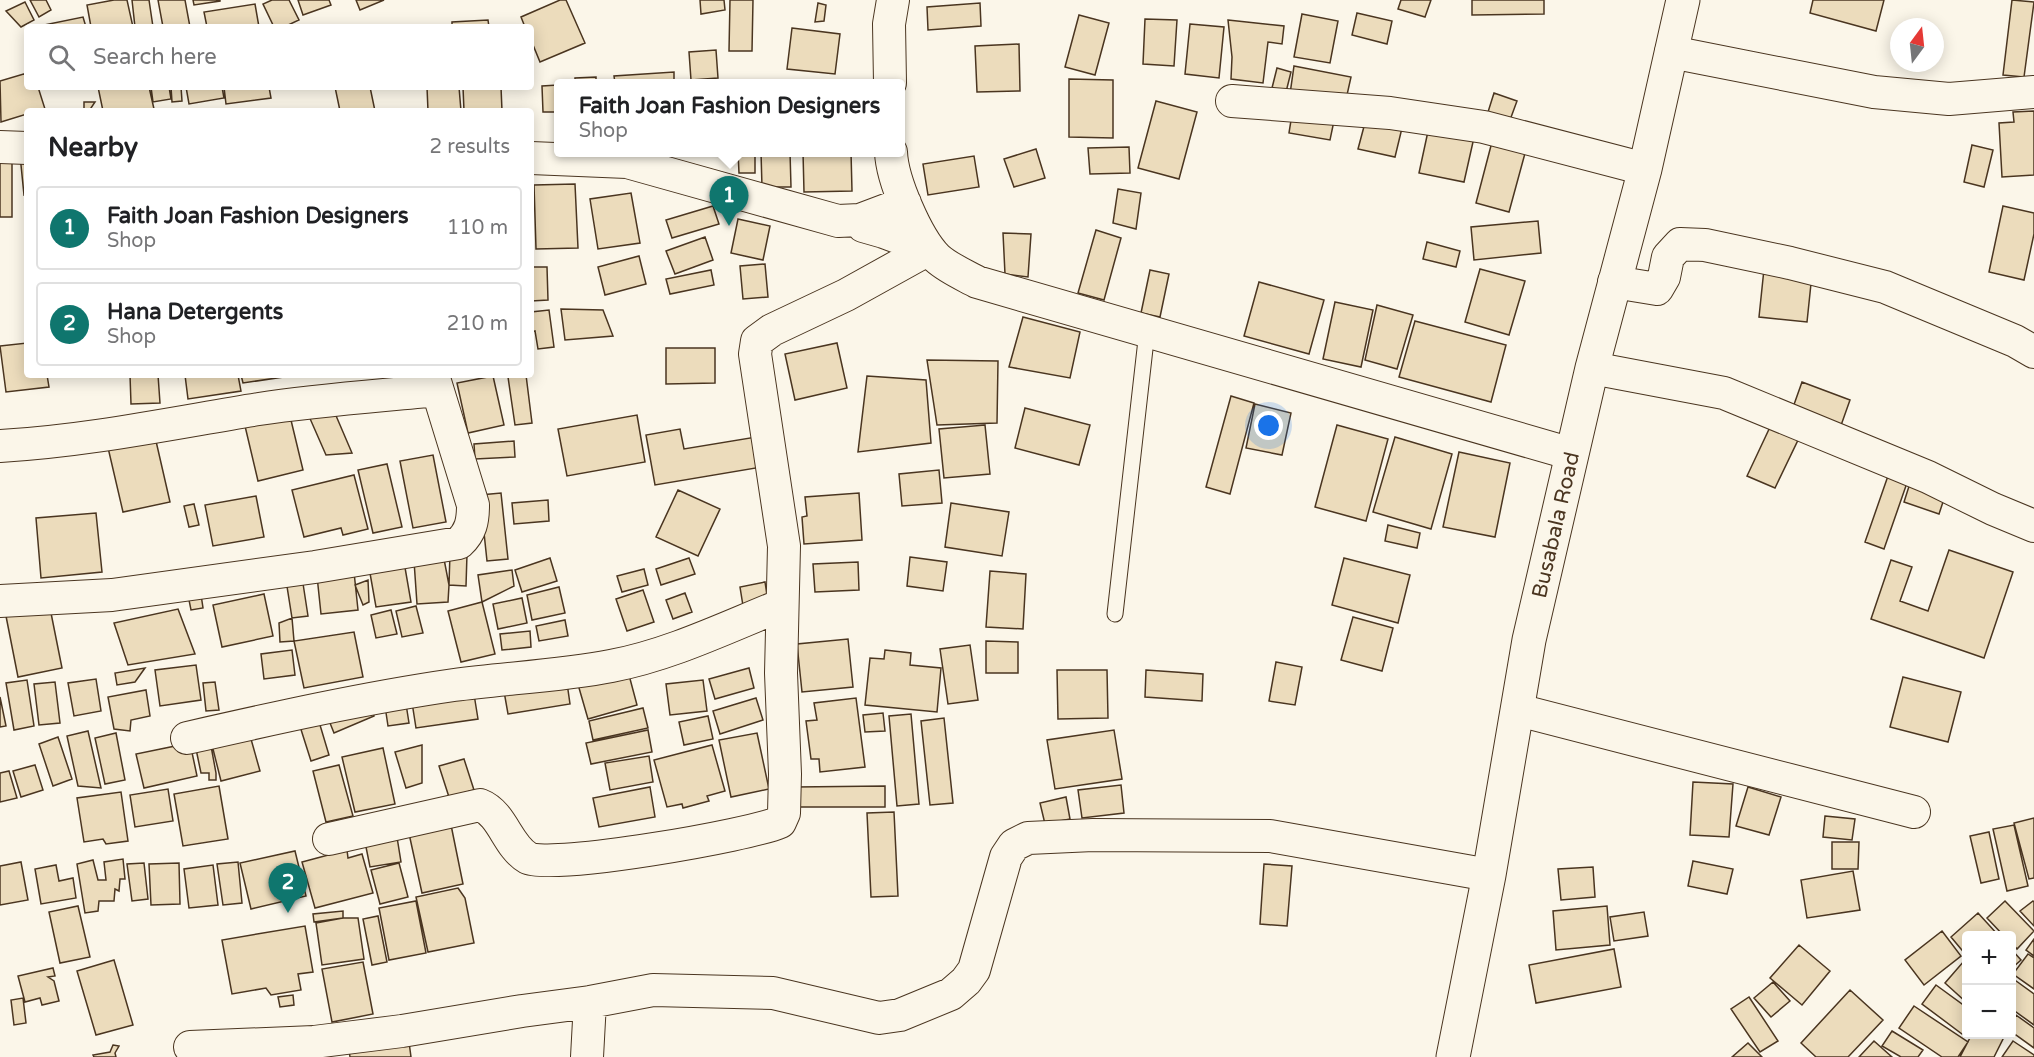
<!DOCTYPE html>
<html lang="en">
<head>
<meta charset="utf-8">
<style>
  :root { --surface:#fff; --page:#f2f2f2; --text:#202124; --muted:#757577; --line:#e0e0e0; --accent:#0f766e }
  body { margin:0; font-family:"Varela Round",sans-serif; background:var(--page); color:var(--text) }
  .controls { position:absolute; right:18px; bottom:18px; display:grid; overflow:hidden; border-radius:6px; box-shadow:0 3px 15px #0003 }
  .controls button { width:54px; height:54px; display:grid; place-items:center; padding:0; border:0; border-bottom:2px solid var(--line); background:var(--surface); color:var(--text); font:30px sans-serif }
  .compass { position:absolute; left:1890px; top:18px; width:54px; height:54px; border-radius:50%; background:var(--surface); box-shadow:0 3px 15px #0003; rotate:15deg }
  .you { position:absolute; left:1269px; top:426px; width:21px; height:21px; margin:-15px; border:4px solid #fff; border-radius:50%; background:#1a73e8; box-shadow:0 0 0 9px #1a73e833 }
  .badge { display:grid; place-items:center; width:39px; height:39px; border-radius:50%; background:var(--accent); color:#fff; font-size:20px; font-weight:700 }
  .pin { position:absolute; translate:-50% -50px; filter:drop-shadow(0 2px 3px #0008) }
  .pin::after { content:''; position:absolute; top:32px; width:21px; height:18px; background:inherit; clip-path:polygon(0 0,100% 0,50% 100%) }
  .popup { position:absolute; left:554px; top:79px; width:351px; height:78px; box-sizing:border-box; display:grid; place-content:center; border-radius:6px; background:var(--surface); filter:drop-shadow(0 2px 4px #0005); font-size:20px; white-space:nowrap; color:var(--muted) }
  .popup b { font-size:22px; color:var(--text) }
  .popup::after { content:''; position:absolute; left:50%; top:100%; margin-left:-12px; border:12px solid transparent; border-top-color:var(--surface) }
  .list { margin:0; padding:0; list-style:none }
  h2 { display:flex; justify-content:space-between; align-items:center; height:78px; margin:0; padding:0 24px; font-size:26px }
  h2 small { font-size:20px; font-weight:400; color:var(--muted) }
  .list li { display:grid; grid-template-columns:39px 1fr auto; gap:18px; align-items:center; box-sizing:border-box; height:84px; margin:0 12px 12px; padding:0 12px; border:2px solid var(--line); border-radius:6px }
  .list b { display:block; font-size:22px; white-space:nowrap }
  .list p { margin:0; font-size:20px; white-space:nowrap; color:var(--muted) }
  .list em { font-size:20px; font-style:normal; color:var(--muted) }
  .icon { flex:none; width:33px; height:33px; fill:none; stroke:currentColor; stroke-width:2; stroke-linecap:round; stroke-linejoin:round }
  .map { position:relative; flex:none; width:2034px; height:1057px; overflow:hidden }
  .search { position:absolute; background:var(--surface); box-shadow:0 3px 15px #0003; left:24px; top:24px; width:510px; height:66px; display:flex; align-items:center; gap:15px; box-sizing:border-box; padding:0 21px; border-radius:6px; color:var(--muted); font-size:22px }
  .panel { position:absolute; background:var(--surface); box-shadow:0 3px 15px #0003; left:24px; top:108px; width:510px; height:270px; border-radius:6px }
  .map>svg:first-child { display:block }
  .building { fill:#ecdcbc; stroke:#4a3520; stroke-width:1.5 }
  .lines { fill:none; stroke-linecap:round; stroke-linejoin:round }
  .service-casing { stroke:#4a3520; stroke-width:17 }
  .minor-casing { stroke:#4a3520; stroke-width:34 }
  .tertiary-casing { stroke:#4a3520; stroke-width:35 }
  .service { stroke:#fbf6e9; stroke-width:15 }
  .minor { stroke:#fbf6e9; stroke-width:32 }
  .tertiary { stroke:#fbf6e9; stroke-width:33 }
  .labels { text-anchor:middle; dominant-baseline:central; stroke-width:4.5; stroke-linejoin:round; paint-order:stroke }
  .street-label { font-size:21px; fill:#4a3520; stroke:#fbf6e9 }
</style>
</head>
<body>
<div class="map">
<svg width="2034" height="1057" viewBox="0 0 2034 1057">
  <rect width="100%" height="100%" fill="#fbf6e9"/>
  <path class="building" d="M30 0H46L51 10 39 17Z
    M114 0H127L133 27H91L87 5Z
    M132 0H149L153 27H135Z
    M158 0H185L190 27H163Z
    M193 0H220V1L194 5Z
    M272 0H289L299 20 284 27H274L263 4Z
    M298 0H329L331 5 303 15Z
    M356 0H384L360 10Z
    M560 0H566L585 43 540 62 531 40V27H525L521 17Z
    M700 0H724L725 10 701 14Z
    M730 0H753L752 51H729Z
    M1401 0H1431L1425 17 1398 9Z
    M1472 0H1544V14L1472 15Z
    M1813 0H1884L1876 31 1810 13Z
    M2012 0 2034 2 2024 77 2003 75Z
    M25 2 34 20 21 27 6 11Z
    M818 3 826 5 824 21 815 22Z
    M980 3 981 26 928 30 927 7Z
    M255 4 259 27H207L204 12Z
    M1357 13 1392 21 1387 44 1352 35Z
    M1302 14 1338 21 1330 63 1294 57Z
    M1079 15 1109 23 1095 75 1065 67Z
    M83 17 86 27H45L44 25Z
    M1145 19 1177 20 1174 66 1143 64Z
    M488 20 489 27H452V22Z
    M1228 20 1284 26 1282 44 1268 42 1263 83 1231 79 1232 57Z
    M1190 24 1224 27 1219 78 1185 74Z
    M792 28 840 34 835 74 787 69Z
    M1019 44 1020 91 977 92 975 46Z
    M716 50 718 78 691 80 689 52Z
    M1294 66 1351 77 1345 104 1290 94Z
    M1277 68 1291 72 1286 92 1272 88Z
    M674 72V83H615L614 76Z
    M27 73V87H38L45 109 27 111V114L1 122 0 81Z
    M596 77V83H575V78Z
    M1069 79 1113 80V138L1069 137Z
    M558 85V112H543L542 86Z
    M98 87H149L154 109 144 111H103Z
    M151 87H169L171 99 153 102Z
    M171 87H181L182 101 172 102Z
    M186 87H222L224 98 189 104Z
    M224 87H269L271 98 226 104Z
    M335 87H370L375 111H340Z
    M427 87H459L461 111H428Z
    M463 87H501L502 111H464Z
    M1494 93 1517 101 1510 120 1488 112Z
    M1156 101 1197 112 1179 179 1138 168Z
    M84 102H95L89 111H84Z
    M1293 108 1335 116 1330 140 1289 133Z
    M2034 111V175L2002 177 1999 123 2014 122 2013 112Z
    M1366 119 1402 128 1395 157 1358 149Z
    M1430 122 1475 133 1464 182 1419 173Z
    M1493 138 1527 146 1509 212 1476 203Z
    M1972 145 1993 150 1984 187 1964 182Z
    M1129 147 1130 173 1090 174 1088 148Z
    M1036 149 1045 178 1014 187 1004 159Z
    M0 151H12V217H0Z
    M738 152H755V173H739Z
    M761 152H790L791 187H762Z
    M803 152H851L852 191 804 192Z
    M27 154V194L24 195 20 155Z
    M974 156 979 187 928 195 923 164Z
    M575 184 578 248 536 249 534 185Z
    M1118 189 1141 193 1136 229 1113 223Z
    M631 193 640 243 598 249 590 199Z
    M713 206 719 224 672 238 666 220Z
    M2003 206 2034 213V234L2024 280 1989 272Z
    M738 219 770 226 763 260 731 253Z
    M1538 221 1541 253 1474 260 1471 227Z
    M1096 230 1121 238 1104 300 1078 293Z
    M1003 233 1031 234 1028 277 1005 274Z
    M705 237 713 260 675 274 666 251Z
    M1427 242 1460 251 1456 267 1423 259Z
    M639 256 646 284 605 295 598 267Z
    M765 264 768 297 743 299 740 266Z
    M531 267H547L548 300 531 301Z
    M1480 269 1525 281 1509 335 1465 322Z
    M1764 269 1812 274 1807 322 1759 317Z
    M711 270 714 285 670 294 666 279Z
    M1150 270 1169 274 1160 317 1141 313Z
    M1259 282 1324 300 1309 354 1244 336Z
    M1335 302 1373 310 1361 367 1323 359Z
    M1377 305 1413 315 1397 369 1365 360Z
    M561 309 603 310 613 336 565 340Z
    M549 310 554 347 538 349 535 331 531 332V312Z
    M1023 317 1080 332 1070 378 1009 367Z
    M1415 321 1506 345 1491 402 1399 377Z
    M27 343V375H47L49 387 6 392 0 346Z
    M837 343 847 388 795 400 785 354Z
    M666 348H715V383L666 384Z
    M927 360 998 361 997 423 937 425Z
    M130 375H158L160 403 131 404Z
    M185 375H238L241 391 188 399Z
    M241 375H297L243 383Z
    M526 375 532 423 515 425 508 377Z
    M493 376 504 425 468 433 457 383Z
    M867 376 926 380 931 443 858 452Z
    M1802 382 1850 400 1839 431 1791 413Z
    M1231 396 1254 403 1230 494 1206 487Z
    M331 404 352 453 326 455 308 414Z
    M1255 404 1291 413 1282 455 1246 448Z
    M1025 408 1090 425 1079 465 1015 448Z
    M637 415 645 462 567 476 558 429Z
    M290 416 303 470 258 481 245 426Z
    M985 425 990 474 944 478 939 429Z
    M1337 425 1388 439 1366 521 1315 507Z
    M1771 425 1799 438 1775 488 1747 476Z
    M153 428 170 502 123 512 106 439Z
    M680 429 684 449 756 437 762 467 655 485 646 435Z
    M1395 437 1452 454 1431 529 1373 512Z
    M514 441 515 457 475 459 474 444Z
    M1459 452 1510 463 1495 537 1443 527Z
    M433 455 446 522 413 528 400 461Z
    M387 464 402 527 373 533 358 470Z
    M939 470 942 503 902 506 899 474Z
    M1889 473 1908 480 1884 549 1865 542Z
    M354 475 368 529 343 535 341 528 304 537 292 490Z
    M1911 480 1946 493 1939 514 1904 502Z
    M678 490 720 509 698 556 656 537Z
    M501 493 508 559 487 561 480 495Z
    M859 493 862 540 804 544 802 517 807 516 805 497Z
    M256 496 264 537 213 546 205 505Z
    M548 500 549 521 514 524 512 503Z
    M951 503 1009 512 1002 556 945 547Z
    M194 504 199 525 189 527 184 506Z
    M96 513 102 572 41 578 36 518Z
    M1388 525 1420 533 1417 548 1385 541Z
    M1949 550 2013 572 1984 658 1871 619 1891 560 1912 567 1900 601 1928 611Z
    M450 553 467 554 466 586 449 585Z
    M403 556 411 602 376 607 368 562Z
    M910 557 947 562 943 591 907 586Z
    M550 558 557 581 522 592 515 570Z
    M689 558 695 574 661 585 656 569Z
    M1344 558 1410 575 1398 623 1332 605Z
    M444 559 449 585 448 602 417 604 414 561Z
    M858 562 859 590 815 592 813 564Z
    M644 569 648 585 622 592 617 576Z
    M512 570 514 586 482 602 478 575Z
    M990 571 1026 574 1023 629 986 627Z
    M354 572 358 610 321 614 317 576Z
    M302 577 308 616 292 618 286 580Z
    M368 580 369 602 363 605 355 585Z
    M765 582 769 608 744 612 740 587Z
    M559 587 565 613 532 620 527 595Z
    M200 588 203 608 191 610 187 590Z
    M643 590 654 622 627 631 616 599Z
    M685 593 692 612 673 619 666 600Z
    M264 594 273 636 222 647 213 605Z
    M522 598 527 623 498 629 493 604Z
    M482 602 495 654 461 662 448 611Z
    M49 603 62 668 18 677 5 611Z
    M416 606 423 633 402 637 396 611Z
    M178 609 195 654 128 665 114 623Z
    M391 610 397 634 376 638 371 615Z
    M1353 617 1393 628 1382 671 1341 660Z
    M292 618 294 641 280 642 279 623Z
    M565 620 568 636 539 641 536 626Z
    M530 631 531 647 502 650 500 634Z
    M354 632 363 677 304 688 294 641Z
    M848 639 853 687 802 692 797 644Z
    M986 641 1018 642V673H986Z
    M970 645 978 700 948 704 940 649Z
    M292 650 295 675 264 679 261 654Z
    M885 650 911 653 910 665 941 668 937 712 865 705 870 658 884 659Z
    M625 660 637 705 588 719 575 674Z
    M1276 662 1302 667 1295 705 1269 701Z
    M196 665 201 700 160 706 155 670Z
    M145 668 135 682 117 685 115 673Z
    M749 668 754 688 715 699 709 679Z
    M565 669 570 704 508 714 502 680Z
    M1057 670H1107L1108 718 1058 719Z
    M1146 670 1203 674 1202 701 1145 697Z
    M1903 677 1961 692 1948 742 1890 727Z
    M96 679 101 711 74 716 68 683Z
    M27 680 34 726 14 730 6 683Z
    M703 680 707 711 670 715 666 684Z
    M55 682 60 723 39 725 34 684Z
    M215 682 219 710 206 711 203 683Z
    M473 688 478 719 416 728 411 696Z
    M146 690 150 716 131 720 130 731 114 729 108 697Z
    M0 697 6 726 0 727Z
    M756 698 763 720 720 734 713 711Z
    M856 698 865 767 820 772 819 759H811L806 721 817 720 814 703Z
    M372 700 374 716 334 733 328 718Z
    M406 704 409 723 388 726 385 706Z
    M643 708 648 728 593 740 589 721Z
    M883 713 885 731 865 732 863 715Z
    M911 714 919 804 897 806 889 716Z
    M317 715 329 755 311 761 298 720Z
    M708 716 713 739 684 745 679 722Z
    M944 718 953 803 930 805 921 721Z
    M648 730 652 752 591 764 586 743Z
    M1114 730 1122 779 1055 789 1047 740Z
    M88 731 101 788 78 786 67 736Z
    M249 732 260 771 221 781 211 741Z
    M116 733 125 780 105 784 95 738Z
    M757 733 769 789 731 797 719 740Z
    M58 737 72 779 53 786 39 744Z
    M190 743 197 776 144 788 136 754Z
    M422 745V783L406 788 395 752Z
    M712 745 725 791 707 796 709 801 683 808 682 804 667 807 654 760Z
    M211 746 216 773V780H209V773H201L196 749Z
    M383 748 395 804 355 812 342 757Z
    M649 756 653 782 610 790 605 763Z
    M464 759 474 790 449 797 439 766Z
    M35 765 43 790 21 797 13 771Z
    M339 765 353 816 326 822 313 771Z
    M9 771 17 798 0 802V773Z
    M1693 782 1733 784 1729 837 1690 835Z
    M1121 785 1124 813 1082 818 1078 790Z
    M219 786 228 839 183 846 174 794Z
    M885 786V807H795V787Z
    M650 787 655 817 599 827 593 798Z
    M1748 787 1781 797 1769 835 1736 826Z
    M168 789 173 821 135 827 130 795Z
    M121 792 128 841 106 844 103 839 84 842 77 798Z
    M1066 797 1070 819 1045 824 1040 803Z
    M894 812 898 896 871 897 867 813Z
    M1825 816 1855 819 1852 840 1823 837Z
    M2034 818V878L2029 879 2014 823Z
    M450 820 463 884 422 893 408 829Z
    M2014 825 2028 886 2007 891 1993 829Z
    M396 831 401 862 370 867 364 837Z
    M1989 832 1999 879 1981 883 1970 836Z
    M1832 842H1859L1858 869H1832Z
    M347 850 348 858 362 854 373 893 315 908 302 862Z
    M295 851 306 896 251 909 240 863Z
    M123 859 125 879H120L119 891 115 889 114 901H99L98 911 85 913 77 864 93 860 98 880H106L104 862Z
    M1693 861 1733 869 1727 894 1688 886Z
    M21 862 28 900 0 905V866Z
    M238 862 242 903 223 905 217 864Z
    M144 863 148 899 132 901 127 864Z
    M179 863 180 904 151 905 149 864Z
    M399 863 408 897 380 904 371 870Z
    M1264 864 1292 866 1287 926 1260 924Z
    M56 865 59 881 73 878 76 898 41 904 35 869Z
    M213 865 218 905 189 908 184 869Z
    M1593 867 1595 897 1561 900 1558 869Z
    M1853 871 1860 910 1807 918 1801 880Z
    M458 888 465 898 474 943 428 952 416 897Z
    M416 901 426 953 389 960 379 908Z
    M2005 901 2034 931 2017 949 2012 943V936H2004L1987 918Z
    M2033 901 2034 902V926L2020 911Z
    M78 906 90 957 60 963 49 912Z
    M1607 906 1610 945 1556 950 1553 911Z
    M343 911V918L314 922 313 914Z
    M1644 912 1648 936 1614 941 1610 917Z
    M1978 913 1999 936H1966V955L1951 937Z
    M378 916 387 962 372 965 363 919Z
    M343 918H358L364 959 322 965 316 923Z
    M305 926 313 972 298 974 301 990 271 995 266 988 232 994 222 940Z
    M1942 931 1961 956 1924 985 1905 960Z
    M2034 939V956L2026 950Z
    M1799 945 1830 971 1802 1005 1770 978Z
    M1614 949 1621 987 1536 1003 1529 965Z
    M2012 950 2021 960 2012 968Z
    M2028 954 2034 958V989L2013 974Z
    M114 960 133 1025 96 1035 77 971Z
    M1964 961 1966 963V1002L1945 983Z
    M363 962 373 1014 332 1022 322 969Z
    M53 968 55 976 48 977 54 981 59 1001 42 1005 40 998 25 1002 18 976Z
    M2012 978 2034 994V1025L2012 1009Z
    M1773 982 1790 1001 1771 1017 1754 998Z
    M1936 985 1966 1007V1029L1962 1034 1922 1004Z
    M1850 990 1883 1020 1848 1057H1816L1801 1043Z
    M293 995 294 1005 280 1007 278 997Z
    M1749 997 1778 1041 1760 1052 1731 1009Z
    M23 998 26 1023 14 1025 11 1000Z
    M1914 1006 1968 1042 1958 1057H1942L1899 1028Z
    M2016 1015 2034 1028V1048L2012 1032V1021Z
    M1892 1031 1923 1050 1918 1057H1901L1882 1046Z
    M1972 1034H2003L2005 1035 1994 1057H1960Z
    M1874 1041 1892 1057H1859Z
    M2013 1041 2034 1055V1057H2002Z
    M409 1042 411 1057H350L349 1050Z
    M1748 1043 1762 1057H1732Z
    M113 1045 119 1046 115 1053 116 1057H94L93 1055 110 1052Z"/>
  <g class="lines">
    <g class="service-casing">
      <path id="service" d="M1115 614 1147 331"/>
    </g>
    <g class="minor-casing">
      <path id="minor" d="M1671 52 1874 92 1949 99 2034 92
        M890 83 889 24 893 0
        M1232 101 1390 113 1484 127 1645 169
        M0 147 27 148
        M891 152C892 180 917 238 937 258 948 268 964 275 977 282L1572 454
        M531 158 627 162 838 221 860 220 905 203
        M863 226 884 232 929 249
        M1614 282 1657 289 1664 277 1668 257 1680 244 1705 245 1790 263 1885 287 2015 341 2034 352
        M1592 368 1724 393 1928 477 1993 509 2034 526
        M0 446C87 441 173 423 259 409 317 400 377 396 437 390
        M0 601 112 595 315 567 459 543C471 532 473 521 473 505L433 375
        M1518 710 1914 812
        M187 738C275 718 364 698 454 685 506 678 560 676 611 666 670 655 727 627 782 605
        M329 839 480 805C503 814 507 846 528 858 550 870 752 835 780 822L784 813 785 774 781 673 784 546 755 354 757 341 772 330 846 295 929 249
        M190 1047 314 1042 402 1031 522 1011 590 1002 653 990 773 993 879 1018 900 1015 951 994 966 981 974 970 1006 857 1014 845 1028 838 1093 835 1270 836 1489 875
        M587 1057 590 1002"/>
    </g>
    <g class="tertiary-casing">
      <g id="tertiary">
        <path id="s1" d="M1453 1057 1489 875 1529 640 1592 368 1645 169 1683 0"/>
      </g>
    </g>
    <use href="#service" class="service"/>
    <use href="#minor" class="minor"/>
    <use href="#tertiary" class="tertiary"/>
  </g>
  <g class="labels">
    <g class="street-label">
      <text stroke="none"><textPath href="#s1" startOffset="542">Busabala Road</textPath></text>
    </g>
  </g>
</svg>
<div class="controls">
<button>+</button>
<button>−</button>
</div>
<svg class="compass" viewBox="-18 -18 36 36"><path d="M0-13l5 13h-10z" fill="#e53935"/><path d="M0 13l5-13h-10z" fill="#757577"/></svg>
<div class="you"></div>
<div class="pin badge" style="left:729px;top:226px">1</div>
<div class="popup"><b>Faith Joan Fashion Designers</b>Shop</div>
<div class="pin badge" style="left:288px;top:913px">2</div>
<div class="search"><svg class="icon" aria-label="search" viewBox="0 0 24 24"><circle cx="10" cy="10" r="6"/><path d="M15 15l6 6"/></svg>Search here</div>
<section class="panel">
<h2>Nearby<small>2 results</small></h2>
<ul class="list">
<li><span class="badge">1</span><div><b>Faith Joan Fashion Designers</b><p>Shop</p></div><em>110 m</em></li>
<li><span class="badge">2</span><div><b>Hana Detergents</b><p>Shop</p></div><em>210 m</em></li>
</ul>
</section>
</div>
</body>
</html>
